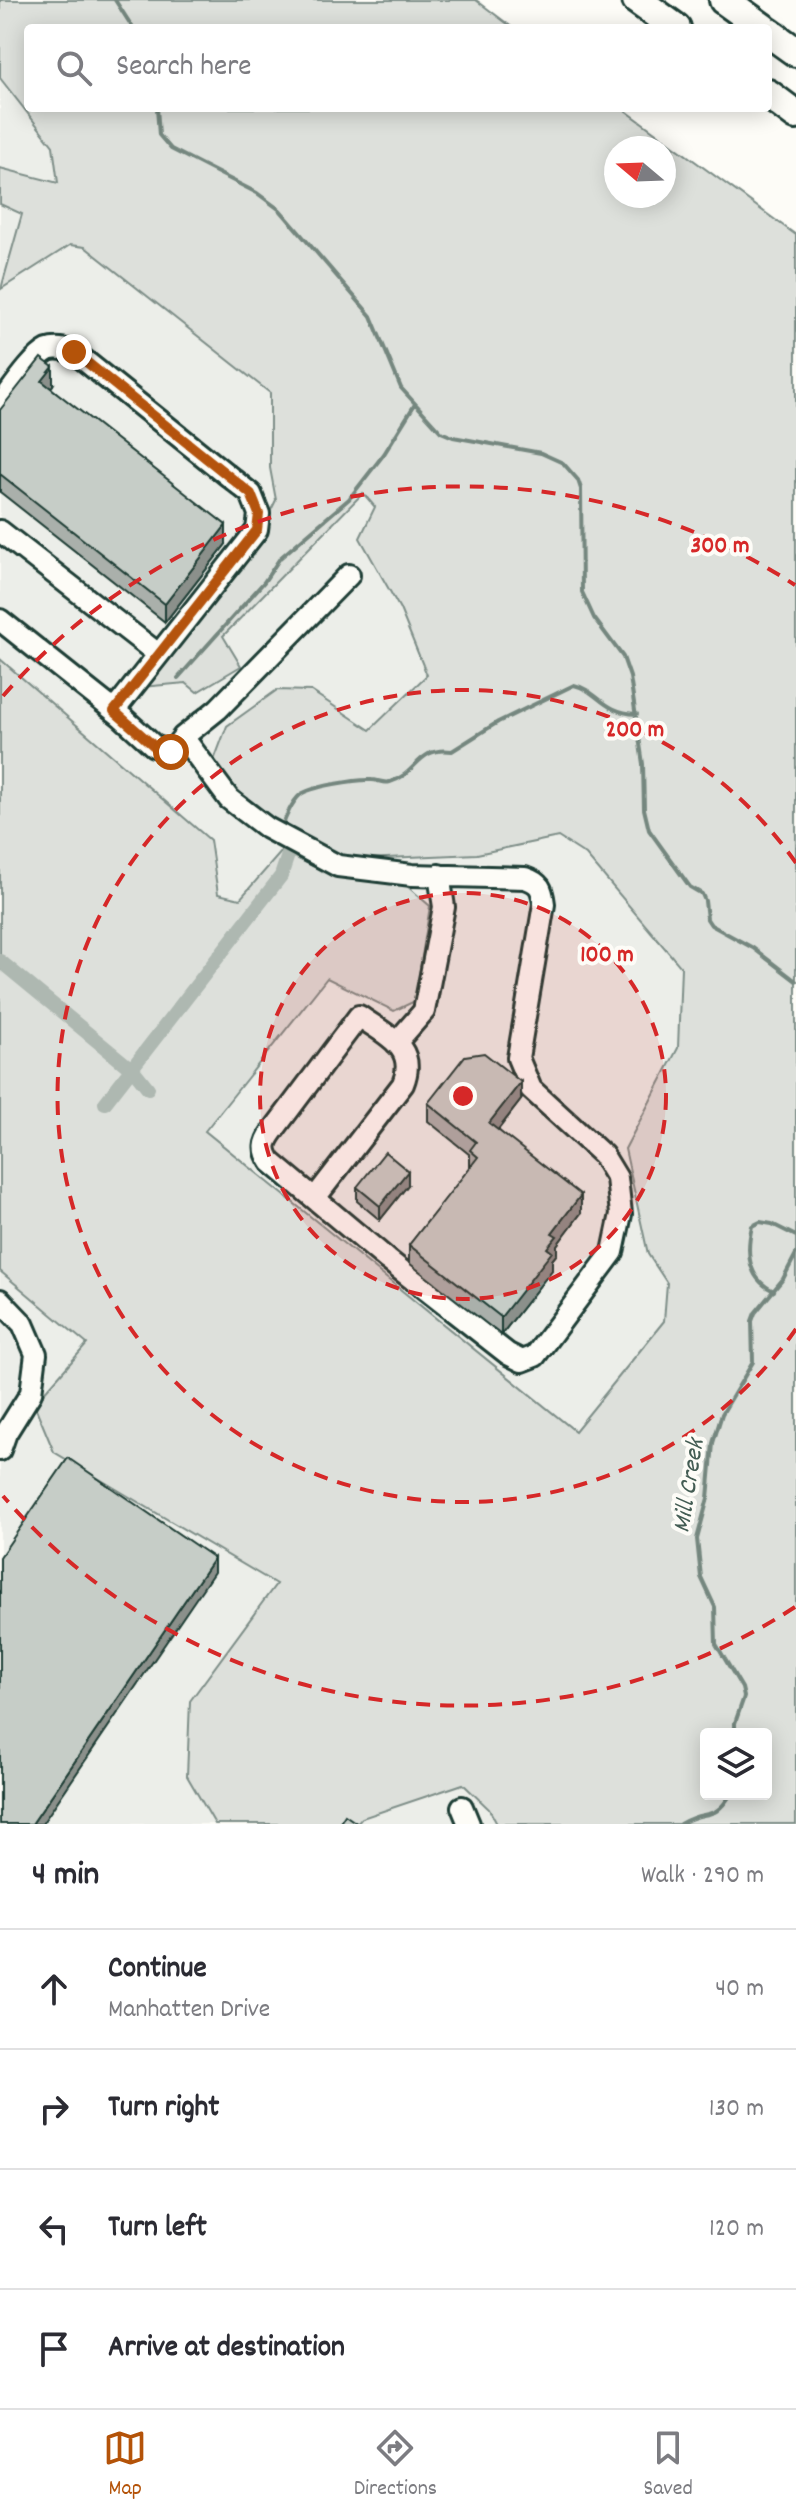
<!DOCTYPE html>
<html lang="en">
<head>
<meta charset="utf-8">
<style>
  :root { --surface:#fff; --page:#f2f2f3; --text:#2b2b33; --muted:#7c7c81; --line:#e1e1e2; --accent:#b45309 }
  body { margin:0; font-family:Dekko,sans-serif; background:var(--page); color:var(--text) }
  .controls { position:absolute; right:24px; bottom:24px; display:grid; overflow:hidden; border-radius:8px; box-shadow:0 4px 20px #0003 }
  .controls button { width:72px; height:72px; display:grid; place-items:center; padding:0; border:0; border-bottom:2px solid var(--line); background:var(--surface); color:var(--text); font:40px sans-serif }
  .compass { position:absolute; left:604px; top:136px; width:72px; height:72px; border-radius:50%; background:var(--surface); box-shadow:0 4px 20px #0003; rotate:289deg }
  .stop { position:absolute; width:24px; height:24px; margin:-18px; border:6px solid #b45309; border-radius:50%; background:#fff }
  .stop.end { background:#b45309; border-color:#fff; box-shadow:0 2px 8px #0008 }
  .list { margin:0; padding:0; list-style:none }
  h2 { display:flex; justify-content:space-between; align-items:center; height:104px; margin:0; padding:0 32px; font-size:34px }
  h2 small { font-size:26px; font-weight:400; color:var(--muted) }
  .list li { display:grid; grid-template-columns:52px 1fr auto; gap:24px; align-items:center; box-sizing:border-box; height:120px; padding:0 32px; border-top:2px solid var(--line) }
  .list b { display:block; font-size:30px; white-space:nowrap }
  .list p { margin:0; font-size:26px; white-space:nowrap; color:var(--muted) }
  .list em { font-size:26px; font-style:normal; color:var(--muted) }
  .icon { flex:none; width:44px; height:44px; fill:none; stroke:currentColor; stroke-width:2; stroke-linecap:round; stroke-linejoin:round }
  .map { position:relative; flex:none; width:796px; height:1824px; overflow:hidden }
  .search { position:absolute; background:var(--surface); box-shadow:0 4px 20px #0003; left:24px; right:24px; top:24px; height:88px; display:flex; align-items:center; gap:20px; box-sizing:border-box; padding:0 28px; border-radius:8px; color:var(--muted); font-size:30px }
  .sheet { height:584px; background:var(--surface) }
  nav { display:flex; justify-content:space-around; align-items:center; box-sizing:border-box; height:112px; border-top:2px solid var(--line); background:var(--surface); font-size:22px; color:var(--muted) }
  nav a { display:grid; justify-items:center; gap:4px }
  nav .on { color:var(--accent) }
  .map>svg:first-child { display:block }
  .built { fill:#eceee9 }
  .green { fill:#dde0db; stroke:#7e8e88; stroke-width:2; fill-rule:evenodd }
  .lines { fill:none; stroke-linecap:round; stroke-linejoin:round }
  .stream { stroke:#75877f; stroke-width:4 }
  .canal { stroke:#aeb8b1; stroke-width:14 }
  .minor-casing { stroke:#1f3d34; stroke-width:26 }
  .highway-casing { stroke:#1f3d34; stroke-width:34 }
  .minor { stroke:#fdfcf7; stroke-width:20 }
  .highway { stroke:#fdfcf7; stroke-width:28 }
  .wall { fill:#aab0ab; stroke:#1f3d34; stroke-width:2 }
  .shaded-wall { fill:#8b908b; stroke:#1f3d34; stroke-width:2 }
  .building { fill:#c6cdc7; stroke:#1f3d34; stroke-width:2 }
  .route { stroke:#b45309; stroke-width:10 }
  .ring { fill:none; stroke:#d62828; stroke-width:4; stroke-dasharray:14 10 }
  .labels { text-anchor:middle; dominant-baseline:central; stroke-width:8; stroke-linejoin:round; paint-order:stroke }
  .water-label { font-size:26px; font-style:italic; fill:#435c53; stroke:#fdfcf7 }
  .centre { fill:#d62828; stroke:#fdfcf7; stroke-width:4 }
  .ring-label { font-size:24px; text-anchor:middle; font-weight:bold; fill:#d62828; stroke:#fdfcf7; stroke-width:8; stroke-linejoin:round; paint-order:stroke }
</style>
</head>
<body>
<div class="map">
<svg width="796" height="1824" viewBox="0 0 796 1824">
  <rect width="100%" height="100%" fill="#fdfcf7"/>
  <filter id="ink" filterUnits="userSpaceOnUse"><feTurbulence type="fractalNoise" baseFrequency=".0125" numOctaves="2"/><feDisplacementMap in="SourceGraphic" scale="16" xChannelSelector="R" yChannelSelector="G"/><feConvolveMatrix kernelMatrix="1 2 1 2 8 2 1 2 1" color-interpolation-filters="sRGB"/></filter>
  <g filter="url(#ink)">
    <path class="built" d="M0 39 28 108H80L86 248 356 462 617 893 681 967 675 1122 689 1275 513 1824H0Z"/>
    <path class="green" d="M0 0H476L513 28H28V108H622L796 235V1824H497L489 1809 463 1784 362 1818 357 1824H215L187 1776 190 1701 276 1584 54 1452 34 1404 87 1344 0 1271V659L210 840 218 894 240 899 282 851 329 874 407 886 430 906 415 1001 394 1011 327 978 205 1131 575 1431 664 1321 667 1283 648 1254 625 1149 678 1048 681 967 586 855 558 837 477 854 341 860 259 813 213 763 227 726 277 690 311 691 370 730 427 675 400 609 360 538 375 507 363 493 223 636 241 666 197 692 186 683 141 687 242 569 276 500 270 468V393L85 247 70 245 1 289 22 214 0 204V168L58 183 53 146 0 78ZM616 148H664V196H616ZM706 1734H766V1794H706Z"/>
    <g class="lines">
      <path class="stream" d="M115 0 133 28
        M157 108 159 135 171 149 257 193 280 210 371 316 401 388 441 432 453 437 541 453 563 463 578 480 581 489 582 592 594 618 623 657 630 677 643 764 644 809 649 830 690 887 702 894 705 901 707 919 711 925 753 948 796 981
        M178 678 264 582 280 558 349 499 384 454 415 404
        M282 828C285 818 292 802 300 795 309 787 358 779 372 780 378 780 383 784 390 782 418 774 417 746 452 751L498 722 574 685C598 690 602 713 637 714
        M774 1291C747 1279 746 1252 752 1226L760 1222 772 1224 796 1236
        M735 1734V1723L744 1697 742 1688 716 1644 715 1607 701 1577 697 1539 708 1498 713 1443 722 1414 753 1362 752 1321 755 1313 783 1279 796 1254
        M680 1824C708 1807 712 1824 731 1794"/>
      <path class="canal" d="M0 961 136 1073 148 1088
        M105 1103 281 876 288 855"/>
      <g class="minor-casing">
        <path id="minor" d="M0 405C11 391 32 358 48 350 56 347 65 349 74 352L251 494 259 514 257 530 114 711
          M0 531 158 654
          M0 620 122 717 154 746 171 752 183 737 218 709 349 575
          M183 737 229 799 267 828 338 866 412 875 525 878C540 883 542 888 544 904L518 1058 531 1089 603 1155 617 1178 621 1214 613 1252 535 1356 522 1361 508 1354 388 1260 271 1162C263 1150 264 1143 272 1132L359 1016C386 1035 418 1047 403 1084L315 1198
          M396 1043 424 1011 444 907 439 875
          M0 1300 23 1324 36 1354 31 1393 6 1433 0 1450
          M462 1807 469 1824"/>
      </g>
      <g class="highway-casing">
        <path id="highway" d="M637 0 676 28
          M724 0 763 28
          M768 32 796 52
          M768 94 796 115"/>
      </g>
      <use href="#minor" class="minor"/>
      <use href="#highway" class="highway"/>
    </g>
    <path class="wall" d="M53 385 51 388 226 544 165 622 0 492V410Z
      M521 1100 498 1130 581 1213 557 1245V1254L552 1260V1270L501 1335 409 1263V1245L470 1168V1155L428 1121V1103Z
      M408 1185 380 1220 357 1201V1187Z"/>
    <path class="shaded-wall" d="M53 367V385L42 399V381Z
      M226 525V544L165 622V604Z
      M521 1082V1100L489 1141V1123Z
      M408 1171V1185L380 1220V1206Z
      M581 1195V1213L557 1245V1254L552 1260V1270L501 1335V1317L547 1248 552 1233Z
      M214 1558V1572L42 1824H32Z"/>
    <path class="building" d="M41 358 53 367 42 381 226 525 165 604 0 474V410Z
      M484 1053 521 1082 489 1123 581 1195 552 1233 557 1236 547 1248 552 1252 501 1317 409 1245 478 1157 470 1150 476 1142 428 1103 465 1056Z
      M385 1152 408 1171 380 1206 357 1187Z
      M68 1458 214 1558 32 1824H0V1557Z
      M345 1815 358 1824H339Z"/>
  </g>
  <g class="lines" filter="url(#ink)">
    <path class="route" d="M74 352 251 494 259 514 257 530 114 711 154 746 171 752"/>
  </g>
  <circle cx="463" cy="1096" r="203" fill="#d62828" fill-opacity=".12"/>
  <g class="ring">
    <circle cx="463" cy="1096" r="203"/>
    <path d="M796 1329A406 406 0 1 1 796 863"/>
    <path d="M795 1607A609 609 0 0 1 3 1496M3 696A609 609 0 0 1 795 585"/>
  </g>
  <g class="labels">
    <g class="water-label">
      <text transform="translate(690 1486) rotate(-81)">Mill Creek</text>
    </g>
  </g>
  <circle cx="463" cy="1096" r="12" class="centre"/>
  <g class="ring-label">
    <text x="720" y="552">300 m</text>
    <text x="635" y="736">200 m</text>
    <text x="607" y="961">100 m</text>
  </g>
</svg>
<div class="controls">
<button><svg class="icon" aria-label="layers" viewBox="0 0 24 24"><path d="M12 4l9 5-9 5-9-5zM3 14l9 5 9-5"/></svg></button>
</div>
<svg class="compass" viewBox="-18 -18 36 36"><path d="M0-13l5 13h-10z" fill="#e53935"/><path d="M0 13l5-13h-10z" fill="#7c7c81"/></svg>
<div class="stop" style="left:171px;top:752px"></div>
<div class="stop end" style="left:74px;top:352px"></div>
<div class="search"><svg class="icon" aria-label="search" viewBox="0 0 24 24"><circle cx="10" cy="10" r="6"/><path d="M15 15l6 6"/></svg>Search here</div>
</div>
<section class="sheet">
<h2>4 min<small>Walk · 290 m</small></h2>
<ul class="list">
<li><svg class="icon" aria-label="ahead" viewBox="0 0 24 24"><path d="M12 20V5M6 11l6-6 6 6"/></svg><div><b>Continue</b><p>Manhatten Drive</p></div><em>40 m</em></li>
<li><svg class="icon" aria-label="right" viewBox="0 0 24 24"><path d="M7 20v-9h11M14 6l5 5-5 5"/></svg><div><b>Turn right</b></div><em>130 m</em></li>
<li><svg class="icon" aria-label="left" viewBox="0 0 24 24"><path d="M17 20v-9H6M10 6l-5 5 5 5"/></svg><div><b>Turn left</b></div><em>120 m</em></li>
<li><svg class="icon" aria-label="arrive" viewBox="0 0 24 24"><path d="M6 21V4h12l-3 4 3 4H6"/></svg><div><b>Arrive at destination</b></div></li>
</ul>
</section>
<nav>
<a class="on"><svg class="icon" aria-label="map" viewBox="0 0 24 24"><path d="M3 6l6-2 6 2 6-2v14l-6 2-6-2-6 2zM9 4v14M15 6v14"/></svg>Map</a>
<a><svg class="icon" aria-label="directions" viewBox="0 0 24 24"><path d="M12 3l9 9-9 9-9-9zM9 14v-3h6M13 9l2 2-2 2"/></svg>Directions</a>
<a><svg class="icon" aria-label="saved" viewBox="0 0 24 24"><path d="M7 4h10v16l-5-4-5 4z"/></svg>Saved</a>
</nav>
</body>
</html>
